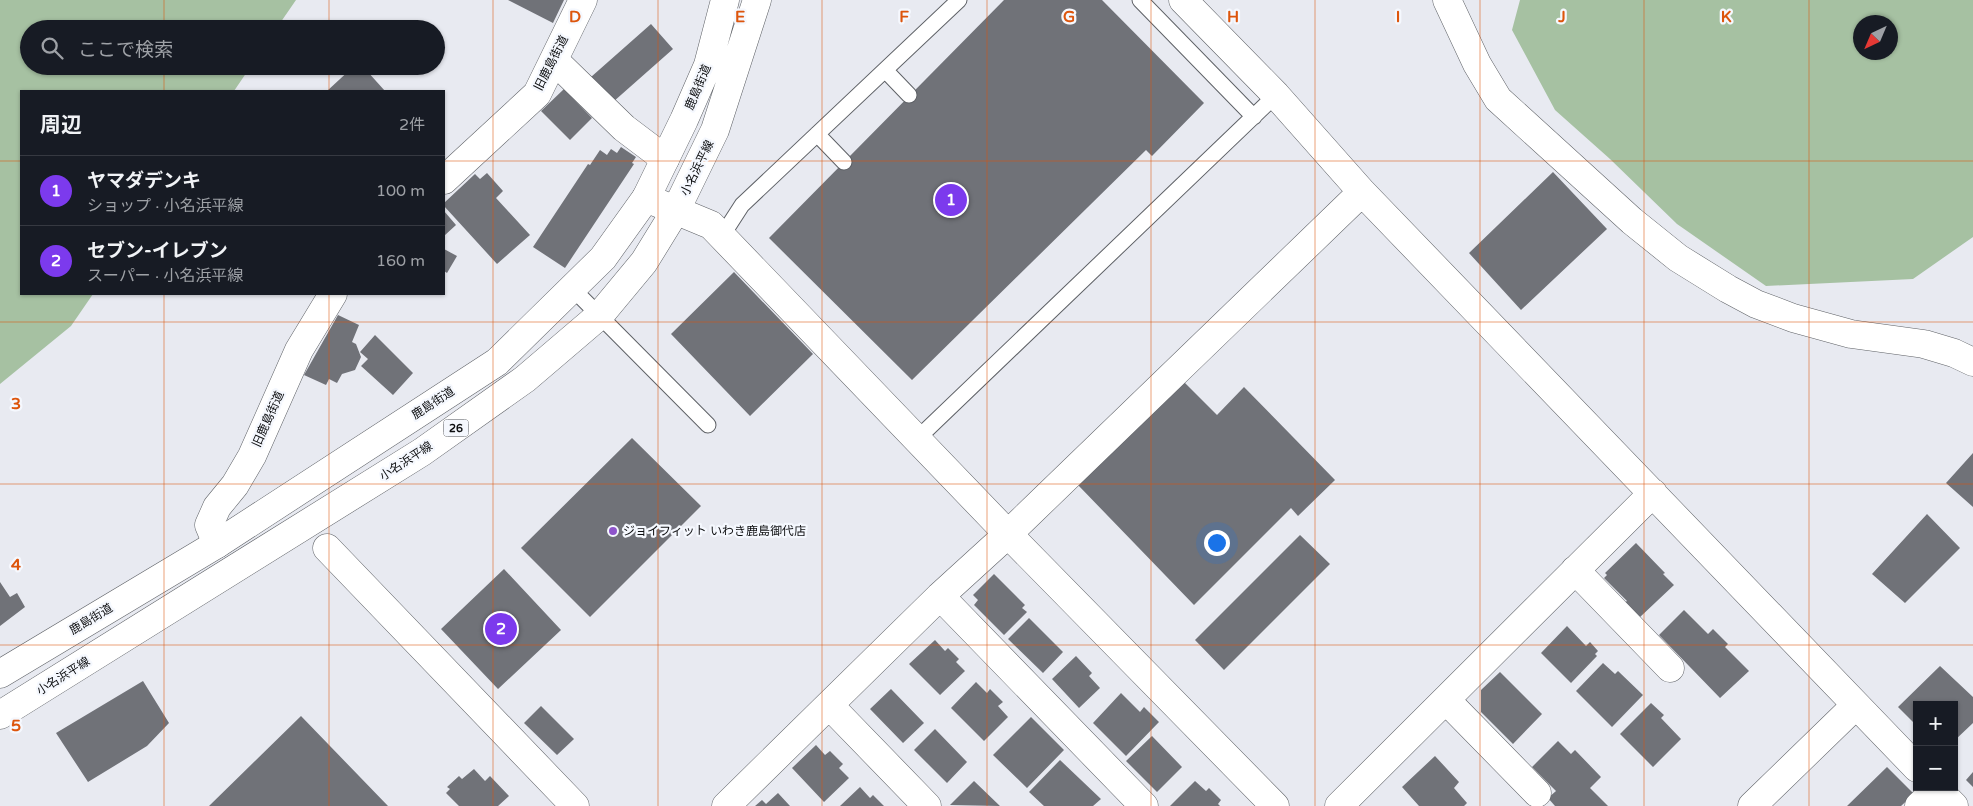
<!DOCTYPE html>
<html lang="ja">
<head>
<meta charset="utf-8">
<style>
  :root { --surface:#171b24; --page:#20242c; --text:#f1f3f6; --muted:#9ea1a6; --line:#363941; --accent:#7c3aed }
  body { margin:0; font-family:"Varela Round","Noto Sans JP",sans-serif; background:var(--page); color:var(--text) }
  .controls { position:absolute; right:15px; bottom:15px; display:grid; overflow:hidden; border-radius:0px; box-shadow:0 1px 4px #0004 }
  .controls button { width:45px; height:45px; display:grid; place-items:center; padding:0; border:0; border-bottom:1px solid var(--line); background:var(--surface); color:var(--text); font:25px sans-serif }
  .compass { position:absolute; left:1853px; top:15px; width:45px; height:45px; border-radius:50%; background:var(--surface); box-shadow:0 1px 4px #0004; rotate:224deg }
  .you { position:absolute; left:1216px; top:542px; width:18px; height:18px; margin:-12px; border:4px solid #fff; border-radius:50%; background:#1a73e8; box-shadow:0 0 0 8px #1a73e833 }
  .badge { display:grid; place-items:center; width:32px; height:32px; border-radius:50%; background:var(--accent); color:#fff; font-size:16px; font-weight:700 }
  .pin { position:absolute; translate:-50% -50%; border:2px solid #fff; box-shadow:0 1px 5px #0006 }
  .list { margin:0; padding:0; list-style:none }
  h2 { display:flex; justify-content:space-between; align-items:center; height:65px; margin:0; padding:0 20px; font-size:21px }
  h2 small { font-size:16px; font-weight:400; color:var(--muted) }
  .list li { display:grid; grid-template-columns:32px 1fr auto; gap:15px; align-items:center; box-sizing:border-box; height:70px; padding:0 20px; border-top:1px solid var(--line) }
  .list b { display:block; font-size:19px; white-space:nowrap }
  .list p { margin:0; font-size:16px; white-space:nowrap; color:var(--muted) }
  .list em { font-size:16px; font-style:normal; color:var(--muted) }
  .icon { flex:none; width:28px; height:28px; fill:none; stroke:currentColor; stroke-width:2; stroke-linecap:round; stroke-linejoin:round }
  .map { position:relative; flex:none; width:1973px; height:806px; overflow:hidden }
  .search { position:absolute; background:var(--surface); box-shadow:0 1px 4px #0004; left:20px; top:20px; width:425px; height:55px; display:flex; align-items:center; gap:12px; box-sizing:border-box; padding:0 18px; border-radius:28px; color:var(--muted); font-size:19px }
  .panel { position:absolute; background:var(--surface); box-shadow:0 1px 4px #0004; left:20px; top:90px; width:425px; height:205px; border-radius:0px }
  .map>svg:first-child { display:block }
  .green { fill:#a6c1a2; fill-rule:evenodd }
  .building { fill:#707278 }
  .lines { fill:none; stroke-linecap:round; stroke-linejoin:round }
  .lane-casing { stroke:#5e6166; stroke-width:17 }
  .street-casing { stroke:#5e6166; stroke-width:29 }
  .primary-casing { stroke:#5e6166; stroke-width:29 }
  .lane { stroke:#fff; stroke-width:15 }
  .street { stroke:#fff; stroke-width:28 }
  .primary { stroke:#fff; stroke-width:28 }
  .grid { fill:none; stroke:#dd550c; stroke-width:1; stroke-opacity:0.55 }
  .poi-dot { fill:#8e54cb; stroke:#f5f8fe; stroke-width:2 }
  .labels { text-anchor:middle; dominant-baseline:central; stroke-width:4.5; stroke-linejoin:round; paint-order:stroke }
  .shield { fill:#f5f8fe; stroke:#535457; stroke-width:1 }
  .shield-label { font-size:11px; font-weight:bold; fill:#0d0e10 }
  .street-label { font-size:12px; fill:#0d0e10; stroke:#f5f8fe }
  .poi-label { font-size:12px; fill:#0d0e10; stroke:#f5f8fe; text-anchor:start }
  .grid-label { font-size:16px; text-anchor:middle; font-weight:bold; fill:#dd550c; stroke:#f5f8fe; stroke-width:4.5; stroke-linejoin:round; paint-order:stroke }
</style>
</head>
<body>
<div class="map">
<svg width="1973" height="806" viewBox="0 0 1973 806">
  <rect width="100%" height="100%" fill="#e8eaf1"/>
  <path class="green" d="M0 0H296L276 29H29V66H251L234 91H21V294H93L71 326 0 384Z
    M1520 0H1973V237L1913 279 1766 286 1677 224 1610 159 1555 110 1512 30ZM1860 22H1890V52H1860Z"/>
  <path class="building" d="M508 0H564L553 23Z
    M1004 0H1102L1204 103 1152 156 1146 150 912 380 769 238Z
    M359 21 375 29H355Z
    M651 24 673 49 613 102 591 77Z
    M356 66H378L374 75 367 71 385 91H327L353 67 356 71 359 68Z
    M564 89 592 118 570 140 541 111Z
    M621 147 636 157 632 163 634 164 565 268 533 247 588 164 590 165 600 150 607 155 611 149 617 153Z
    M1553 172 1607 229 1521 310 1469 253Z
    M487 173 503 191 496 198 530 235 497 264 444 206V203L475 174 480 179Z
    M444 211 456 225 444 236Z
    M444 249 457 256 447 273 444 271Z
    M734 272 813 354 750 416 671 334Z
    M338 315 359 325 352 342 356 344 361 357 355 370 342 374 337 383 329 379 326 385 304 375Z
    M375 335 413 373 393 395 361 366 368 359 360 352Z
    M1183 381 1217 415 1244 387 1335 480 1298 516 1291 508 1194 605 1078 485Z
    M632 438 701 506 590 617 521 548Z
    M1973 453V507L1946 483Z
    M1927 514 1960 548 1905 603 1872 574Z
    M1300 535 1330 564 1224 670 1195 640Z
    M1636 543 1665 573 1663 574 1674 585 1639 618 1624 603 1627 601 1604 578 1607 575 1605 573Z
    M504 569 561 630 498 689 441 629Z
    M994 574 1025 605 1022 608 1027 612 1004 635 974 605 978 600 973 595Z
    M0 582 10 597 17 593 25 607 0 626Z
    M1684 610 1708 634 1713 629 1728 644 1725 647 1749 671 1720 698 1659 635Z
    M1029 618 1063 652 1043 673 1008 639Z
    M1567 626 1586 646 1590 642 1598 651 1595 654 1597 656 1571 683 1541 653Z
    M935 640 945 651 948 648 959 659 956 662 965 671 940 695 909 664Z
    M1076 656 1092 673 1089 676 1100 688 1079 708 1052 679Z
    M1603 663 1615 674 1618 671 1643 695 1612 727 1576 691Z
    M1940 666 1973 697V723L1954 741V705H1917V726L1898 707Z
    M1500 672 1542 714 1513 744 1481 712V690Z
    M143 681 169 723 147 746 88 782 56 733Z
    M976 682 987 693 990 689 1003 702 998 706 1008 717 984 741 951 708Z
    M891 689 924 723 903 743 870 709Z
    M1121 693 1140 712 1144 707 1159 722 1126 756 1093 723Z
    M1651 703 1664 715 1661 718 1681 739 1653 767 1620 734Z
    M541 706 574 739 557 755 524 723Z
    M301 716 388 806H209Z
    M1031 717 1064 750 1027 788 993 755Z
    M935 729 967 762 947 783 914 750Z
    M1152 736 1182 767 1157 792 1126 761Z
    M1558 741 1571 754 1575 750 1601 777 1590 788 1608 806H1555L1548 798 1556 791 1532 767Z
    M816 745 825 755 830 751 843 764 839 768 849 778 824 802 792 768Z
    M1435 756 1459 782 1454 788 1467 803 1464 806H1419L1402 787Z
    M1060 760 1101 799 1093 806H1044L1029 792Z
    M1887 767 1914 794 1901 806H1847Z
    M474 769 485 781 490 776 509 796 498 806H459L446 793 450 789 447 787 459 776 462 779Z
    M1973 772V787L1966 780Z
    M974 781 1000 806 950 805Z
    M1195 781 1206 791 1209 788 1221 800 1218 804 1220 806H1170Z
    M860 787 870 798 873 795 884 806H840Z
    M778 793 790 806H755L762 800 766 804Z"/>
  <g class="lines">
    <g class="lane-casing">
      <path id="lane" d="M1140 0 1254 117
        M885 70 909 95
        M817 134 844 162
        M722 236 742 205 959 0
        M572 288 708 425
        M917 439 1276 95"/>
    </g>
    <g class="street-casing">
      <path id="street" d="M1183 0 1276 95 1362 192 1917 768
        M1447 0 1477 64 1498 99 1632 221 1678 258 1728 289 1756 304 1793 318 1851 334 1924 344 1954 353 1973 362
        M554 60 624 128 665 159
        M444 180 537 94 583 0
        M646 198 711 225 1008 534 1275 806
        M217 544 209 525 217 507 235 485 252 456 299 350 333 294
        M327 548 575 806
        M1575 570 1670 668
        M940 596 1144 806
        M1446 700 1537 793
        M830 706 927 806
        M1935 787 1954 806
        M726 806 940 596 1008 534 1362 192
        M1339 806 1653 493
        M1752 806 1856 705
        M1919 806 1937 789"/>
    </g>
    <g class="primary-casing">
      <path id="primary" d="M0 674 217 544 497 362 603 258 646 198 684 120 708 65 725 0
        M0 715 422 452 525 379 600 315 644 262 676 210 715 130 757 0"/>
    </g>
    <use href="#lane" class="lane"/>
    <use href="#street" class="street"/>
    <use href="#primary" class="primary"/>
  </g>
  <path class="grid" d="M164 0V29M329 0V29M493 0V806M658 0V806M822 0V806M987 0V806M1151 0V806M1315 0V806M1480 0V806M1644 0V806M1809 0V806M164 66V91M329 66V91M0 161H21M444 161H1973M164 294V806M329 294V806M0 322H1973M0 484H1973M0 645H1973"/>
  <circle class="poi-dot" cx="613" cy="531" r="5"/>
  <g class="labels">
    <rect class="shield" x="443.5" y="419.5" width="25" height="17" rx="4"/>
    <g class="shield-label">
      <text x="456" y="428">26</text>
    </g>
    <g class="street-label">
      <text transform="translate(551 63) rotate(-63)">旧鹿島街道</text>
      <text transform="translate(698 87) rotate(-67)">鹿島街道</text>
      <text transform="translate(697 168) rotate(-64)">小名浜平線</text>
      <text transform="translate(433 403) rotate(-33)">鹿島街道</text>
      <text transform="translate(268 419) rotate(-66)">旧鹿島街道</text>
      <text transform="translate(406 461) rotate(-33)">小名浜平線</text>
      <text transform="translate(91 619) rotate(-31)">鹿島街道</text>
      <text transform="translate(63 676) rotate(-32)">小名浜平線</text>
    </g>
    <g class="poi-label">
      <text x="623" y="531">ジョイフィット いわき鹿島御代店</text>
    </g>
  </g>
  <g class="grid-label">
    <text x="575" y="22">D</text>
    <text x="740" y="22">E</text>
    <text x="904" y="22">F</text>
    <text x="1069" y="22">G</text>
    <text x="1233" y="22">H</text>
    <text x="1398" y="22">I</text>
    <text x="1562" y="22">J</text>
    <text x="1726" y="22">K</text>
    <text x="16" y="409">3</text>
    <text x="16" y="570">4</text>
    <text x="16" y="731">5</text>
  </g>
</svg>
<div class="controls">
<button>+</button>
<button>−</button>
</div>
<svg class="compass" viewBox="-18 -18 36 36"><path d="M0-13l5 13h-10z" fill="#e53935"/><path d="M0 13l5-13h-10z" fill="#9ea1a6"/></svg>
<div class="you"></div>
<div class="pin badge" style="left:951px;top:200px">1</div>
<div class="pin badge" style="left:501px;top:629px">2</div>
<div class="search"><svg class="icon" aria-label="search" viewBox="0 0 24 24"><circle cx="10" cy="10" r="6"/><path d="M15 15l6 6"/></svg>ここで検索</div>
<section class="panel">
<h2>周辺<small>2件</small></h2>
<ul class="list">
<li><span class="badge">1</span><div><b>ヤマダデンキ</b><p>ショップ · 小名浜平線</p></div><em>100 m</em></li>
<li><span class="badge">2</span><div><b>セブン-イレブン</b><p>スーパー · 小名浜平線</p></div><em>160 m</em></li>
</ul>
</section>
</div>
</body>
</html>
